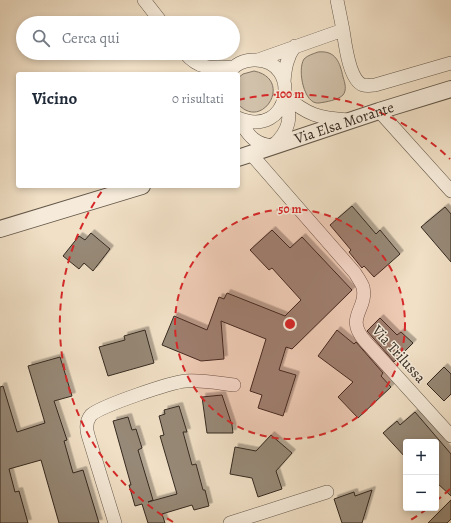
<!DOCTYPE html>
<html lang="it">
<head>
<meta charset="utf-8">
<style>
  :root { --surface:#fff; --page:#f2f2f3; --text:#1f2937; --muted:#747a83; --line:#e0e1e3 }
  body { margin:0; font-family:Alegreya,serif; background:var(--page); color:var(--text) }
  .controls { position:absolute; right:12px; bottom:12px; display:grid; overflow:hidden; border-radius:4px; box-shadow:0 2px 6px #0003 }
  .controls button { width:36px; height:36px; display:grid; place-items:center; padding:0; border:0; border-bottom:1px solid var(--line); background:var(--surface); color:var(--text); font:20px sans-serif }
  .list { margin:0; padding:0; list-style:none }
  h2 { display:flex; justify-content:space-between; align-items:center; height:52px; margin:0; padding:0 16px; font-size:17px }
  h2 small { font-size:13px; font-weight:400; color:var(--muted) }
  .icon { flex:none; width:22px; height:22px; fill:none; stroke:currentColor; stroke-width:2; stroke-linecap:round; stroke-linejoin:round }
  .map { position:relative; flex:none; width:451px; height:523px; overflow:hidden }
  .search { position:absolute; background:var(--surface); box-shadow:0 2px 6px #0003; left:16px; top:16px; width:224px; height:44px; display:flex; align-items:center; gap:10px; box-sizing:border-box; padding:0 14px; border-radius:22px; color:var(--muted); font-size:15px }
  .panel { position:absolute; background:var(--surface); box-shadow:0 2px 6px #0003; left:16px; top:72px; width:224px; height:116px; border-radius:4px }
  .map>svg:first-child { display:block }
  .green { fill:#d1c1aa; stroke:#837666 }
  .building { fill:#978977; stroke:#352a21; filter:url(#shadow) }
  .lines { fill:none; stroke-linecap:round; stroke-linejoin:round }
  .minor-casing { stroke:#64584a; stroke-width:14 }
  .tertiary-casing { stroke:#64584a; stroke-width:18 }
  .minor { stroke:#f6ebda; stroke-width:13 }
  .tertiary { stroke:#f6ebda; stroke-width:16 }
  .ring { fill:none; stroke:#d62828; stroke-width:2; stroke-dasharray:7 5 }
  .labels { text-anchor:middle; dominant-baseline:central; stroke-width:3; stroke-linejoin:round; paint-order:stroke }
  .street-label { font-size:15px; fill:#352a21; stroke:#f6ebda }
  .centre { fill:#d62828; stroke:#f6ebda; stroke-width:2 }
  .ring-label { font-size:12px; text-anchor:middle; font-weight:bold; fill:#d62828; stroke:#f6ebda; stroke-width:3; stroke-linejoin:round; paint-order:stroke }
</style>
</head>
<body>
<div class="map">
<svg width="451" height="523" viewBox="0 0 451 523">
  <defs>
    <filter id="shadow"><feDropShadow dx="3.5" dy="-3.5" stdDeviation="0" flood-color="#0004"/></filter>
  </defs>
  <rect width="100%" height="100%" fill="#f1e0c6"/>
  <filter id="stains"><feTurbulence type="fractalNoise" baseFrequency=".005" numOctaves="4"/><feColorMatrix values="0 0 0 0 .2 0 0 0 0 .09 0 0 0 0 .02 0 0 0 .5 -.17"/></filter>
  <radialGradient id="worn" r=".72"><stop offset=".6" stop-color="#630" stop-opacity="0"/><stop offset="1" stop-color="#630" stop-opacity=".3"/></radialGradient>
  <path class="green" d="M318 52C336 50 340 63 343 77 345 83 347 90 343 95 338 100 326 102 319 103 304 105 297 70 304 59 308 55 313 54 318 52Z
    M254 71C294 79 263 132 238 104V78L243 74Z"/>
  <path class="building" d="M352 206 376 234 380 230 400 254 374 277 364 266 362 268 349 252 351 250 330 225Z
    M445 207 451 214V262L421 227Z
    M272 230 290 248 302 237 352 290 292 349 286 347 279 370 296 375 283 416 258 408 262 395 250 391 266 339 221 321 224 359 201 361 162 345 174 316 207 330 219 297 224 299 227 293 285 316 301 300 272 268 269 270 250 250Z
    M91 233 110 249 93 271 84 263 79 269 63 256 79 236 85 240Z
    M380 318 397 335 401 332 413 343 394 362 367 331Z
    M145 330 154 363 108 376 99 347 125 340 124 336Z
    M337 330 354 344 356 342 383 373 381 376 391 387 358 418 338 397 353 382 318 356Z
    M60 357 72 396 54 401 67 440 64 441 73 473 83 470 99 523H59L41 460 9 469 15 492 19 491 28 523H0V387L3 386 17 432 45 423 28 366Z
    M444 367 451 374V394L444 401 427 384Z
    M222 395 232 425 233 433H207L202 397Z
    M179 406 187 432H183L192 465 196 464 203 490H205L209 506 194 510 192 505 162 514 165 523H148L142 504 135 506 129 485H131L113 421 128 417 132 430 136 429 142 448 138 450 153 500 148 502 177 494 160 436 164 435 159 416 165 414 164 410Z
    M415 412 451 454V496L436 482V442H406V458L383 433 397 421 400 425Z
    M271 435 292 453 276 471 282 489 258 497 252 478 230 474 235 447 256 451Z
    M372 490 362 523H342L334 499 354 492 355 496Z
    M451 500V519L447 523H428Z"/>
  <g class="lines">
    <g class="minor-casing">
      <path id="minor" d="M144 0 162 23
        M337 0 343 30
        M185 53C199 70 213 68 233 67
        M258 60 343 30C345 43 349 80 363 85 367 86 371 85 375 85L451 63
        M227 74C235 65 243 59 256 60 302 61 291 140 238 118
        M284 82C285 68 287 57 295 46
        M285 96C308 115 318 118 348 120
        M379 111 451 191
        M238 119C249 135 253 144 273 146 290 130 292 118 285 96
        M251 154 355 273C358 278 361 282 363 287 368 310 344 317 365 341L451 436
        M115 523 88 435C86 428 86 421 91 415 101 406 171 382 186 381 202 380 218 383 234 385
        M230 523 327 492"/>
    </g>
    <g class="tertiary-casing">
      <g id="tertiary">
        <path id="s1" d="M238 158 379 111 451 89"/>
        <path d="M0 229 142 186"/>
      </g>
    </g>
    <use href="#minor" class="minor"/>
    <use href="#tertiary" class="tertiary"/>
  </g>
  <circle cx="290" cy="324" r="115" fill="#d62828" fill-opacity=".12"/>
  <g class="ring">
    <circle cx="290" cy="324" r="115"/>
    <path d="M450 489A230 230 0 0 1 436 501M427 509A230 230 0 0 1 407 522M173 522A230 230 0 0 1 105 187M238 100A230 230 0 0 1 450 159"/>
  </g>
  <g class="labels">
    <g class="street-label">
      <text stroke="none"><textPath href="#s1" startOffset="112">Via Elsa Morante</textPath></text>
      <text transform="translate(399 354) rotate(48)">Via Trilussa</text>
    </g>
  </g>
  <circle cx="290" cy="324" r="6" class="centre"/>
  <g class="ring-label">
    <text x="290" y="98">100 m</text>
    <text x="290" y="213">50 m</text>
  </g>
  <rect width="100%" height="100%" filter="url(#stains)"/>
  <rect width="100%" height="100%" fill="url(#worn)"/>
</svg>
<div class="controls">
<button>+</button>
<button>−</button>
</div>
<div class="search"><svg class="icon" aria-label="search" viewBox="0 0 24 24"><circle cx="10" cy="10" r="6"/><path d="M15 15l6 6"/></svg>Cerca qui</div>
<section class="panel">
<h2>Vicino<small>0 risultati</small></h2>
<ul class="list">
</ul>
</section>
</div>
</body>
</html>
